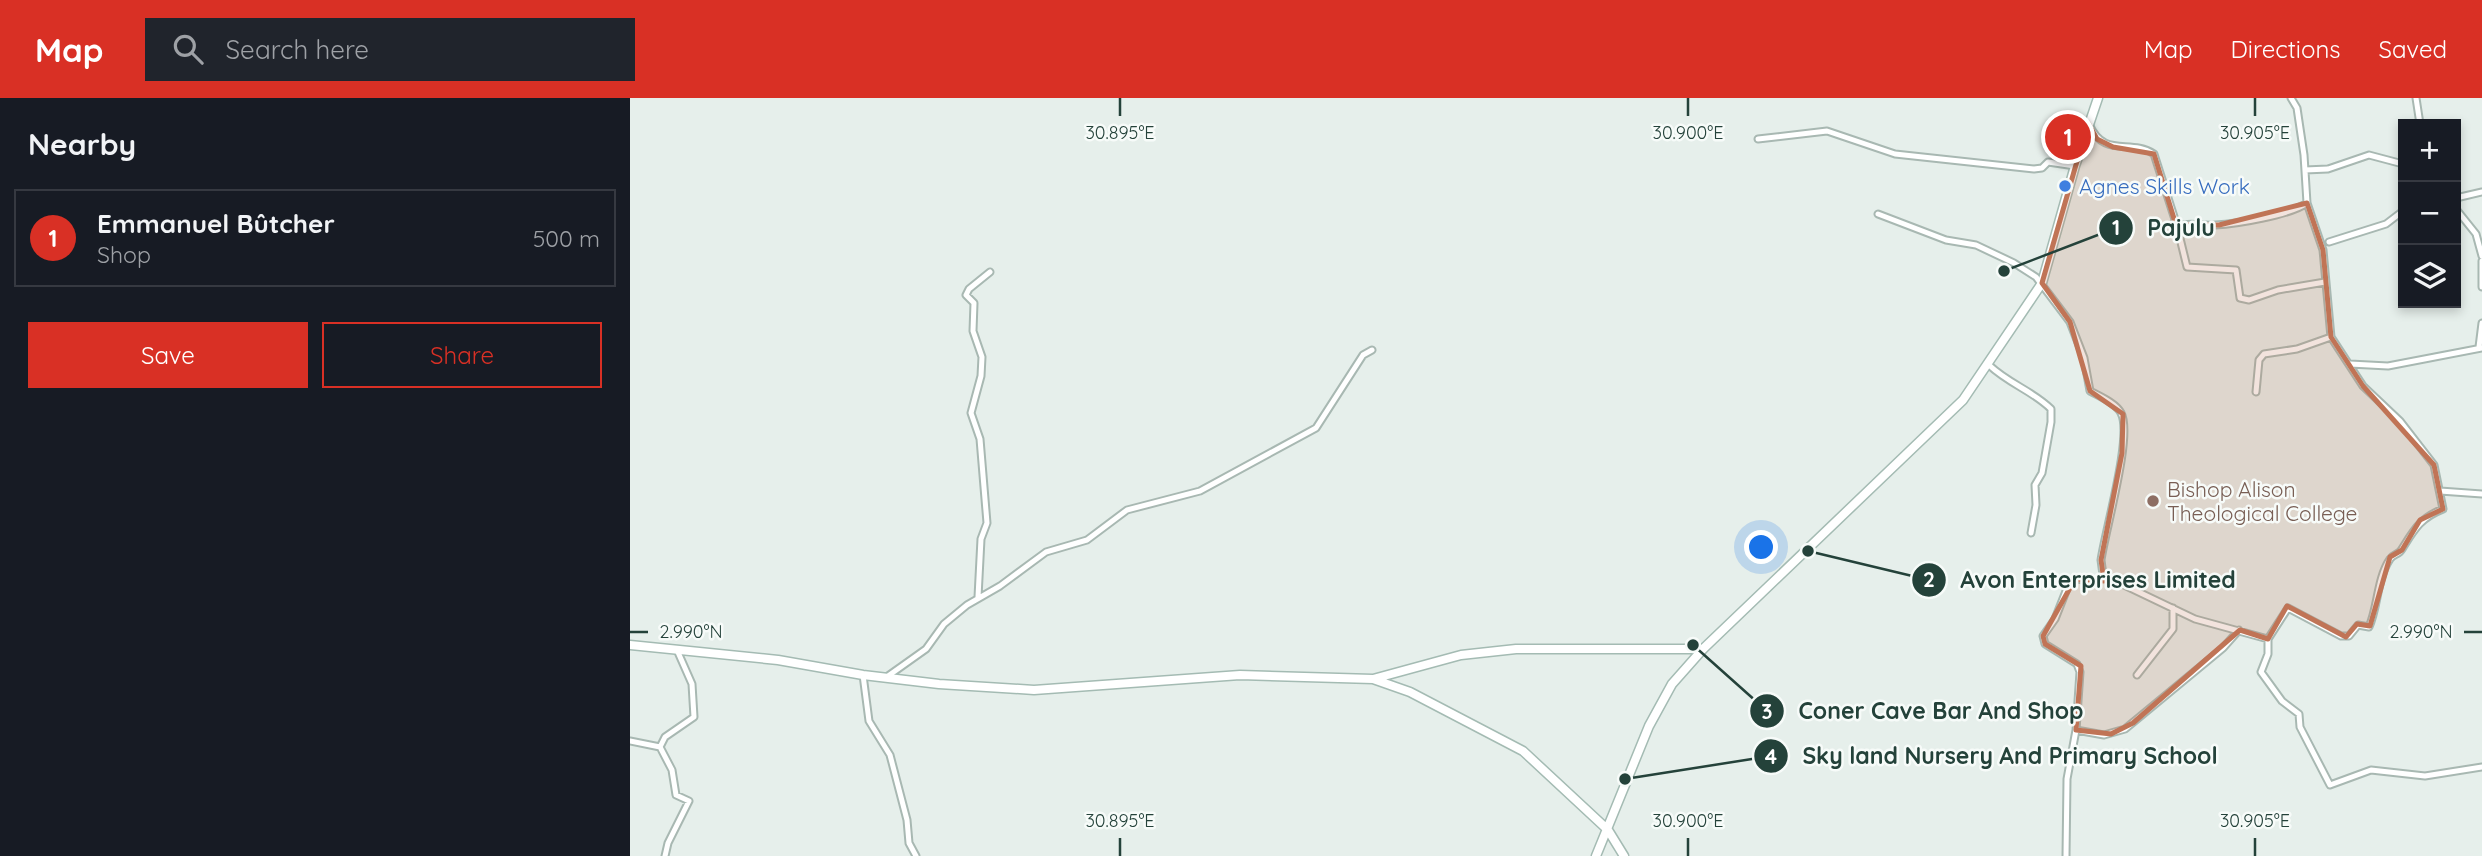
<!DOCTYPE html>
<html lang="en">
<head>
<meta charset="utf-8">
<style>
  :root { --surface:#171b24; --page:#20242c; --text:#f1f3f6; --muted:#9ea1a6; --line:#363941; --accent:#d93025 }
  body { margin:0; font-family:Quicksand,sans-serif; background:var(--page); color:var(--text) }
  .controls { position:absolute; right:21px; top:21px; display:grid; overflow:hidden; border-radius:0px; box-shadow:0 4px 10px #0003 }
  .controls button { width:63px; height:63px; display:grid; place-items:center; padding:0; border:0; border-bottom:2px solid var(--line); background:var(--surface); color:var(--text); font:35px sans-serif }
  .you { position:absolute; left:1132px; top:450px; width:24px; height:24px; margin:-18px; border:5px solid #fff; border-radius:50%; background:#1a73e8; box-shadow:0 0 0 10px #1a73e833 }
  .badge { display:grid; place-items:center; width:46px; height:46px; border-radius:50%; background:var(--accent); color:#fff; font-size:23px; font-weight:700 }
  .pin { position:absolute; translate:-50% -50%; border:4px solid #fff; box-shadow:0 2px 7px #0006 }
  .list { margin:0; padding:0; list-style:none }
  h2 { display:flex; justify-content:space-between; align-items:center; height:91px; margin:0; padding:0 28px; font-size:30px }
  h2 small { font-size:23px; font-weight:400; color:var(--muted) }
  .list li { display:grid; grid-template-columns:46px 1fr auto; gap:21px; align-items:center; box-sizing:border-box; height:98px; margin:0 14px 14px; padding:0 14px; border:2px solid var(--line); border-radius:0px }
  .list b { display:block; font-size:26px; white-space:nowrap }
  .list p { margin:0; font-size:23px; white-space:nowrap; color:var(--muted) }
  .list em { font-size:23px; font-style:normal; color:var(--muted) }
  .actions { display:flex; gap:14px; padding:21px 28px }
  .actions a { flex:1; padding:16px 0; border:2px solid var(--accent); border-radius:0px; text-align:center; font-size:24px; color:var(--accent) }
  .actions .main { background:var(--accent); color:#fff }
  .icon { flex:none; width:38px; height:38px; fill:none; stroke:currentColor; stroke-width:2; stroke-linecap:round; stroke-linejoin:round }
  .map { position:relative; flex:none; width:1852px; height:758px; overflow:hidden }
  header { display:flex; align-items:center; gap:42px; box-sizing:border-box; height:98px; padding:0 35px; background:var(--accent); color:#fff }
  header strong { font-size:33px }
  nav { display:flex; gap:38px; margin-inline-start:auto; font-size:24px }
  .search { width:490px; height:63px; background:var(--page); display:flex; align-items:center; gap:18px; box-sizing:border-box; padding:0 24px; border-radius:0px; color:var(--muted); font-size:26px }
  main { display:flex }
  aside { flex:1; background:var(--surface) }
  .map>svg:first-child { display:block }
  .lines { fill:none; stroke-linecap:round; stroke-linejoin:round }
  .street-casing { stroke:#a8b8b2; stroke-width:9 }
  .secondary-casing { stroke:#a4bbb3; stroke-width:11 }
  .street { stroke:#fff; stroke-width:5 }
  .secondary { stroke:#fff; stroke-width:8 }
  .marked { fill:#c07456; fill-opacity:0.2; stroke:#c07456; stroke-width:5; stroke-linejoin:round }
  .ticks { fill:none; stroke:#24423a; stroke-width:2.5 }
  .shop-dot { fill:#3f7fe0; stroke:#f7fbf9; stroke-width:2.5 }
  .education-dot { fill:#8d6e63; stroke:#f7fbf9; stroke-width:2.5 }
  .labels { text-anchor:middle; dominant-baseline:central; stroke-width:5; stroke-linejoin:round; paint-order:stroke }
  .shop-label { font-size:21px; fill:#366cbe; stroke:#f7fbf9; text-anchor:start }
  .education-label { font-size:21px; fill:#785e54; stroke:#f7fbf9; text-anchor:start }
  .ticks-label { font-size:18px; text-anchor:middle; fill:#24423a; stroke:#f7fbf9; stroke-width:5; stroke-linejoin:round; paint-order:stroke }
  .leader { fill:none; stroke:#24423a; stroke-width:2.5 }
  .callout-dot { fill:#24423a; stroke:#f7fbf9; stroke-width:2.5 }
  .mark-label { font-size:21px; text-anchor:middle; font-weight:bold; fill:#fff }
  .callout-label { font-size:23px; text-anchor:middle; font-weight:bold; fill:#24423a; stroke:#f7fbf9; stroke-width:5; stroke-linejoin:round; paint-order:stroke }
</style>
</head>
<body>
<header>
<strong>Map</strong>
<div class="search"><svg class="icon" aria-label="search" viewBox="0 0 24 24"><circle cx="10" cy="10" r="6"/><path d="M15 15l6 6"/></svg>Search here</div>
<nav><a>Map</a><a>Directions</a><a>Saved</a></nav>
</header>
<main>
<aside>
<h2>Nearby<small></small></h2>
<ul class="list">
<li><span class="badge">1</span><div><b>Emmanuel Bûtcher</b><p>Shop</p></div><em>500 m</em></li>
</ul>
<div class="actions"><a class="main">Save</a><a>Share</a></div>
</aside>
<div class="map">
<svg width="1852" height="758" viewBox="0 0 1852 758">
  <rect width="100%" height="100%" fill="#e6efeb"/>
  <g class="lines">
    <g class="street-casing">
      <path id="street" d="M1786 0 1790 26
        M1459 26C1474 61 1500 40 1524 56L1547 128C1560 124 1572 128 1585 127 1607 126 1660 117 1677 105
        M1128 41 1197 33 1265 56 1404 71 1412 70 1418 64 1445 68
        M1675 72 1698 71 1739 57 1773 66
        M1826 100 1852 94
        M1826 111 1846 136 1852 158
        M1248 116 1316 142 1346 147 1384 165 1406 179 1440 224 1454 260 1460 293C1469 298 1486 305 1491 315 1503 337 1475 433 1471 462L1473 477 1565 521 1638 541V556L1631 574 1652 603 1669 616 1670 629 1700 687 1741 672 1795 678 1852 669
        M1547 128 1557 169 1606 172 1610 200 1619 202 1648 192 1695 184
        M1699 144 1756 126 1773 113
        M1852 163V189
        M1849 249 1852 225
        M1720 266 1758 268 1852 250
        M1359 267C1379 286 1403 293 1421 311V324L1412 375 1405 387 1406 407 1401 435
        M1626 294 1629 262 1634 256 1667 251 1701 239
        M1810 393 1852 396
        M348 499 351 441 357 425 350 341 341 315 351 278 352 259 343 233 344 205 336 197 339 191 360 174
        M1638 541 1658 510 1711 538H1719L1728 527 1739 529C1748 509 1747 480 1760 461 1763 456 1769 457 1772 451 1784 432 1790 420 1813 411L1804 367 1770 323 1733 288 1701 239 1693 152 1677 105 1674 57 1667 10 1661 0
        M233 577 239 623 260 657 277 722 279 745 286 758
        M1507 577 1543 531V510
        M258 578 296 551 314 526 337 507 370 488 416 454 457 442 497 412 570 393 686 330 733 257 742 252
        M1446 632 1474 637 1495 631 1593 550 1609 532
        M0 643 30 649 42 672 46 697 59 703 38 745 35 758
        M30 649 35 639 64 619 62 586 47 552
        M1436 758 1437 681 1446 632 1450 574 1447 566 1415 546 1413 538 1425 521 1438 488 1445 481 1466 483 1473 477"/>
    </g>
    <g class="secondary-casing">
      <path id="secondary" d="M0 547 148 562 233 577 309 586 404 592 610 577 743 581 831 557 886 551H1073
        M743 581 780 594 893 653 978 732 994 758
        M966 758 1019 628 1042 586 1073 551 1333 302 1412 185 1445 68 1468 0"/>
    </g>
    <use href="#street" class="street"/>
    <use href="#secondary" class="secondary"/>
  </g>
  <path class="marked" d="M1458 25 1467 41 1483 49 1524 56 1546 127H1589L1677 105 1693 152 1701 239 1733 288 1804 367 1813 411 1790 422 1772 452 1760 459 1740 528 1727 526 1716 539 1657 508 1638 541 1610 532 1503 625 1481 636 1446 632 1451 568 1415 546 1413 538 1445 481 1474 483 1471 462 1492 355 1493 316 1460 293 1440 224 1412 185Z"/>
  <path class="ticks" d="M490 0V18M1058 0V18M1625 0V18M0 534H18M1834 534H1852M490 740V758M1058 740V758M1625 740V758"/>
  <circle class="shop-dot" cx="1435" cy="88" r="7"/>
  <circle class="education-dot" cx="1523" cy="403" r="7"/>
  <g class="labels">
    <g class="shop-label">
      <text x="1449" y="88">Agnes Skills Work</text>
    </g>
    <g class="education-label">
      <text x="1537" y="391">Bishop Alison<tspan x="1537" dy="24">Theological College</tspan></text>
    </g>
  </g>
  <g class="ticks-label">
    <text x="490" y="41">30.895°E</text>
    <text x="1058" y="41">30.900°E</text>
    <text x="1625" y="41">30.905°E</text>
    <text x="61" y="540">2.990°N</text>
    <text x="1791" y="540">2.990°N</text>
    <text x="490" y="729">30.895°E</text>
    <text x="1058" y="729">30.900°E</text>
    <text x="1625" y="729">30.905°E</text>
  </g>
  <path class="leader" d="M1374 173L1486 130M1178 453L1299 482M1063 547L1137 613M995 681L1141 658"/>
  <g class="callout-dot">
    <circle cx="1374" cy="173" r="7"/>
    <circle cx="1178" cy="453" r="7"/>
    <circle cx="1063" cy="547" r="7"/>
    <circle cx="995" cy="681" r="7"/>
    <circle cx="1486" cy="130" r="18"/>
    <circle cx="1299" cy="482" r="18"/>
    <circle cx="1137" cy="613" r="18"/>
    <circle cx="1141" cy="658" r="18"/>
  </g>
  <g class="mark-label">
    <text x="1486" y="137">1</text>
    <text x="1299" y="489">2</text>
    <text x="1137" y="621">3</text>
    <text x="1141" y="666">4</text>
  </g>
  <g class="callout-label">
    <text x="1551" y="138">Pajulu</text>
    <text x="1468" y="490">Avon Enterprises Limited</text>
    <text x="1311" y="621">Coner Cave Bar And Shop</text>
    <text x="1380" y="666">Sky land Nursery And Primary School</text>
  </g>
</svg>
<div class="controls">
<button>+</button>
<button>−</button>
<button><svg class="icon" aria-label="layers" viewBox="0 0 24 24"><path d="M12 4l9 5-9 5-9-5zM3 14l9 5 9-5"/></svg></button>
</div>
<div class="you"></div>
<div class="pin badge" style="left:1438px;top:39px">1</div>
</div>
</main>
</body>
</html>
